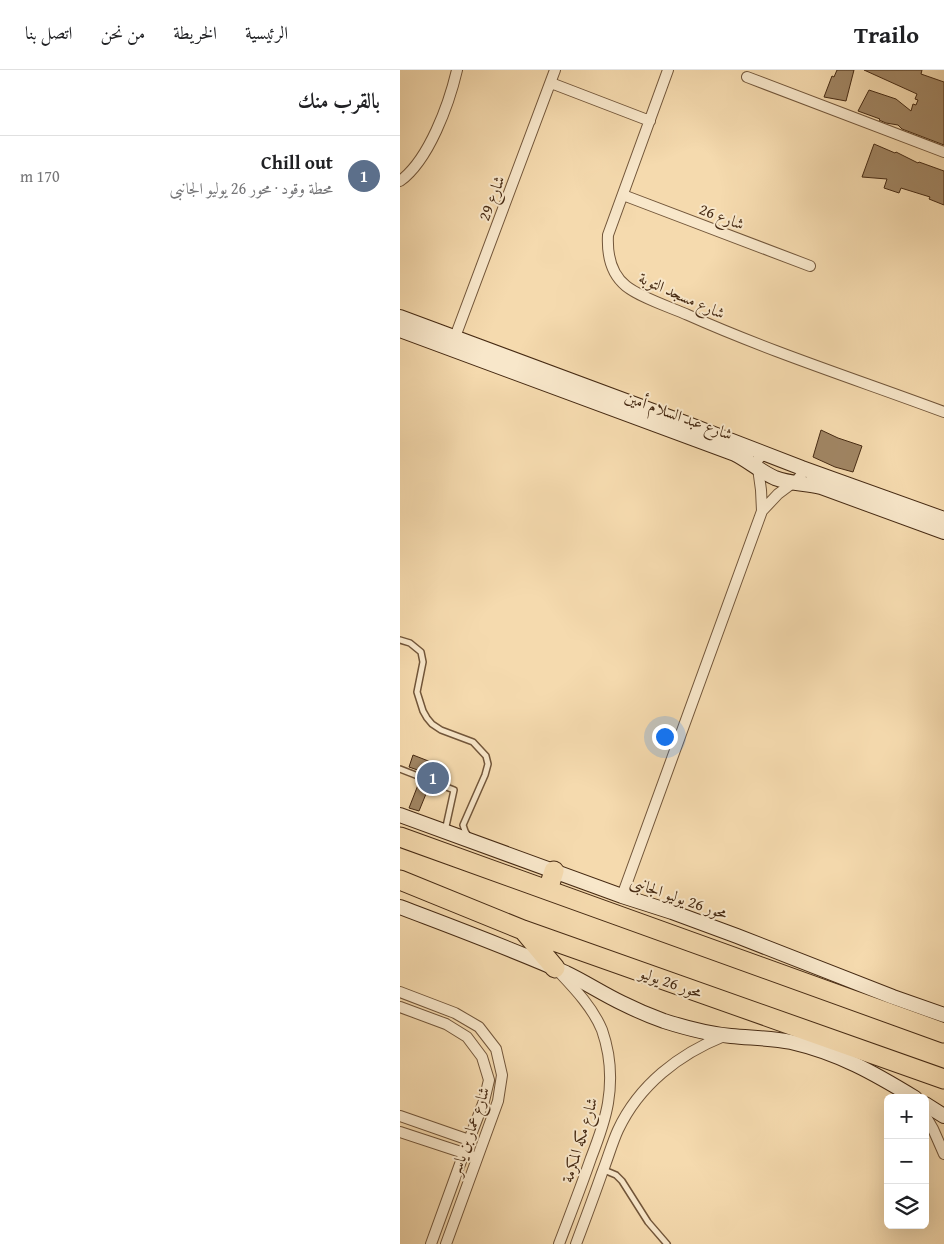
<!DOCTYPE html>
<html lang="ar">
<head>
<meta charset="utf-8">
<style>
  :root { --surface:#fff; --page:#f6f6f6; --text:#202124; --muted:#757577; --line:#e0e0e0; --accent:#0b8043 }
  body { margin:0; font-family:"Gentium Book Plus",Amiri,serif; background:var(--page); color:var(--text); direction:rtl }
  .controls { position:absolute; right:15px; bottom:15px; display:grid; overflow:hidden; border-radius:8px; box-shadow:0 5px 20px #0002 }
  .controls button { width:45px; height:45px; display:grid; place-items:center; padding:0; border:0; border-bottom:1px solid var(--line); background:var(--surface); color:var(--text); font:25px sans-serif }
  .you { position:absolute; left:264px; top:666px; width:18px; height:18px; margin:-12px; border:4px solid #fff; border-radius:50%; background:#1a73e8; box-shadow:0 0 0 8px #1a73e833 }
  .badge { display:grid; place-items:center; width:32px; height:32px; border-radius:50%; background:var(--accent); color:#fff; font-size:16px; font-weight:700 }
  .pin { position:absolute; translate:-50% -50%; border:2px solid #fff; box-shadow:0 1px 5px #0006 }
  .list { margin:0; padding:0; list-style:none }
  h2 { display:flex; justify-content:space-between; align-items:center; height:65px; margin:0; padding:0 20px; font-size:21px }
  h2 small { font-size:16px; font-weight:400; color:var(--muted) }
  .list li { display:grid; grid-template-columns:32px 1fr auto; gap:15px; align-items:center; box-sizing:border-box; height:80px; padding:0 20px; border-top:1px solid var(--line) }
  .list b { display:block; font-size:19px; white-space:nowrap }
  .list p { margin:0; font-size:16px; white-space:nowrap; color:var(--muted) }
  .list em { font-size:16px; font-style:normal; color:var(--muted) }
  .icon { flex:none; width:28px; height:28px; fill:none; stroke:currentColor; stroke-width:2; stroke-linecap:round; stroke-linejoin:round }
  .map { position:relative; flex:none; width:544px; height:1174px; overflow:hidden; direction:ltr }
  header { display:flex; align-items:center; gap:30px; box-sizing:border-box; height:70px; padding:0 25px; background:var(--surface); border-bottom:1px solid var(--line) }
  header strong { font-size:24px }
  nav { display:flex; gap:28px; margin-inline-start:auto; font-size:18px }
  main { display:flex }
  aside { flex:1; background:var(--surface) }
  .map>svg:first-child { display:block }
  .building { fill:#a18664; stroke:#462a13 }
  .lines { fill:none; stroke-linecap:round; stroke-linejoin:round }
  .lane-casing { stroke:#72563a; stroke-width:8 }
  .street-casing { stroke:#72563a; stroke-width:12 }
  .secondary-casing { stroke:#462a13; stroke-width:16 }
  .highway-casing { stroke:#462a13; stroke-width:21 }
  .lane { stroke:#f8e7ca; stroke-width:5 }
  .street { stroke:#f8e7ca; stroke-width:10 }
  .secondary { stroke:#f8e7ca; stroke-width:14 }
  .highway { stroke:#f5daae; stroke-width:19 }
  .labels { text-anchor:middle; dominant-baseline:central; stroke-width:4; stroke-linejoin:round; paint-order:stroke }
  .street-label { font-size:16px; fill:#462a13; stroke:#f8e7ca }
</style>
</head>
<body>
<header>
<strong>Trailo</strong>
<nav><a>الرئيسية</a><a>الخريطة</a><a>من نحن</a><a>اتصل بنا</a></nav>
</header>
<main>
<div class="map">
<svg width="544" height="1174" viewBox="0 0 544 1174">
  <rect width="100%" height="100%" fill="#f5daae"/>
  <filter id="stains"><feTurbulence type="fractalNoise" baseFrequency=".004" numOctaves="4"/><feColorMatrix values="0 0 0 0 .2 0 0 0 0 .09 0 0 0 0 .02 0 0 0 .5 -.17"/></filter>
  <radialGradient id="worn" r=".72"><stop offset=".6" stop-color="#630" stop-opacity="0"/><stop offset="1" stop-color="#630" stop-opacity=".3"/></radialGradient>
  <path class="building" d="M437 0H454L446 31 424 27 432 6 434 7Z
    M464 0H522L521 4 544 12V75L502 59 498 55 486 53 479 50 480 49 458 41 469 20 496 29 511 41 513 34 516 35 518 30 515 29 517 24Z
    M474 74 495 83 496 82 518 93 519 92 544 101V135L529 129 530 127 501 118 499 123 484 118 487 109 462 107Z
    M421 360 438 368 462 376 453 402 435 397 413 387Z
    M13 685 31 692 26 703 9 697Z
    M18 715 28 719 19 741 9 738Z"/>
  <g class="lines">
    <g class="lane-casing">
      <path id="lane" d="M0 570 10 573 21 582 23 592 17 622 23 641 27 648 32 654 41 660 73 672 86 686 88 694 85 705 63 755 65 761 68 766
        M0 699 54 720 45 761
        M204 1100 216 1105 222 1111 248 1152 267 1174"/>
    </g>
    <g class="street-casing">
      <path id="street" d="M268 0 208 165C207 184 210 203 226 216 241 228 270 237 288 245 371 282 458 310 544 342
        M347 7 544 82
        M151 13 250 51
        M0 111C29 90 49 34 57 0
        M223 125 410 196
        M55 267 155 0
        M362 441 361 420 357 391 360 387 366 384
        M222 826 362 441 378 424 398 409 401 405 402 398
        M159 902C175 919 193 938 202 960 210 983 212 1009 208 1033 205 1051 198 1070 191 1088 181 1117 170 1145 159 1174
        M0 922 55 943 79 957 96 979 102 1005 98 1031 46 1174
        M0 937 46 954 67 967 82 987 89 1010 84 1031 64 1083 31 1174
        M525 1045 533 1059 544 1084
        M0 1046 69 1070
        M0 1062 70 1085
        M176 1174C185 1150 194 1126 202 1103 208 1088 212 1073 218 1060 239 1015 279 984 324 966"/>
    </g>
    <g class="secondary-casing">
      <path id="secondary" d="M0 247 288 354 402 398 544 449
        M0 260 335 384C349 391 361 402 375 408 390 414 406 413 421 417L544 462
        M0 745 222 826 272 842 337 866 493 927 544 945
        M0 837C55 858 112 879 166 903 185 912 203 924 222 933 236 940 250 946 264 951 286 958 308 964 331 966 351 968 371 968 391 972 439 983 474 1003 515 1028
        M525 1034 544 1046"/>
    </g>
    <g class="highway-casing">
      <path id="highway" d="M0 767 544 963
        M0 810 123 860 544 1009
        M148 820 154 801
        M124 861 155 898"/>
    </g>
    <use href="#lane" class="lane"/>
    <use href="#street" class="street"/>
    <use href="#secondary" class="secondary"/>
    <use href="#highway" class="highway"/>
  </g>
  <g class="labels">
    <g class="street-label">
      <text transform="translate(91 128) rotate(-69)">شارع 29</text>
      <text transform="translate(322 146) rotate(21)">شارع 26</text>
      <text transform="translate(282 225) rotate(24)">شارع مسجد التوبة</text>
      <text transform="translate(279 345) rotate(20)">شارع عبد السلام أمين</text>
      <text transform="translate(279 827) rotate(19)">محور 26 يوليو الجانبى</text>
      <text transform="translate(271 912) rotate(19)">محور 26 يوليو</text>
      <text transform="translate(69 1061) rotate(-71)">شارع عمار بن ياسر</text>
      <text transform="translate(179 1070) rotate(-73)">شارع مكه المكرمة</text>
    </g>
  </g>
  <rect width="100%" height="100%" filter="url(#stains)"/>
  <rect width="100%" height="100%" fill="url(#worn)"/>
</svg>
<div class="controls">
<button>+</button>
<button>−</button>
<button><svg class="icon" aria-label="layers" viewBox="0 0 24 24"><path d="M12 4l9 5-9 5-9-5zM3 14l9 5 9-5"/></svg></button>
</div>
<div class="you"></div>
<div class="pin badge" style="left:33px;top:708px;background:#5c6f8a">1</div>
</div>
<aside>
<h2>بالقرب منك<small></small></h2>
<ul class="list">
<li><span class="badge" style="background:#5c6f8a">1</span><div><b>Chill out</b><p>محطة وقود · محور 26 يوليو الجانبى</p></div><em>170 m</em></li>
</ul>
</aside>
</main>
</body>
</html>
